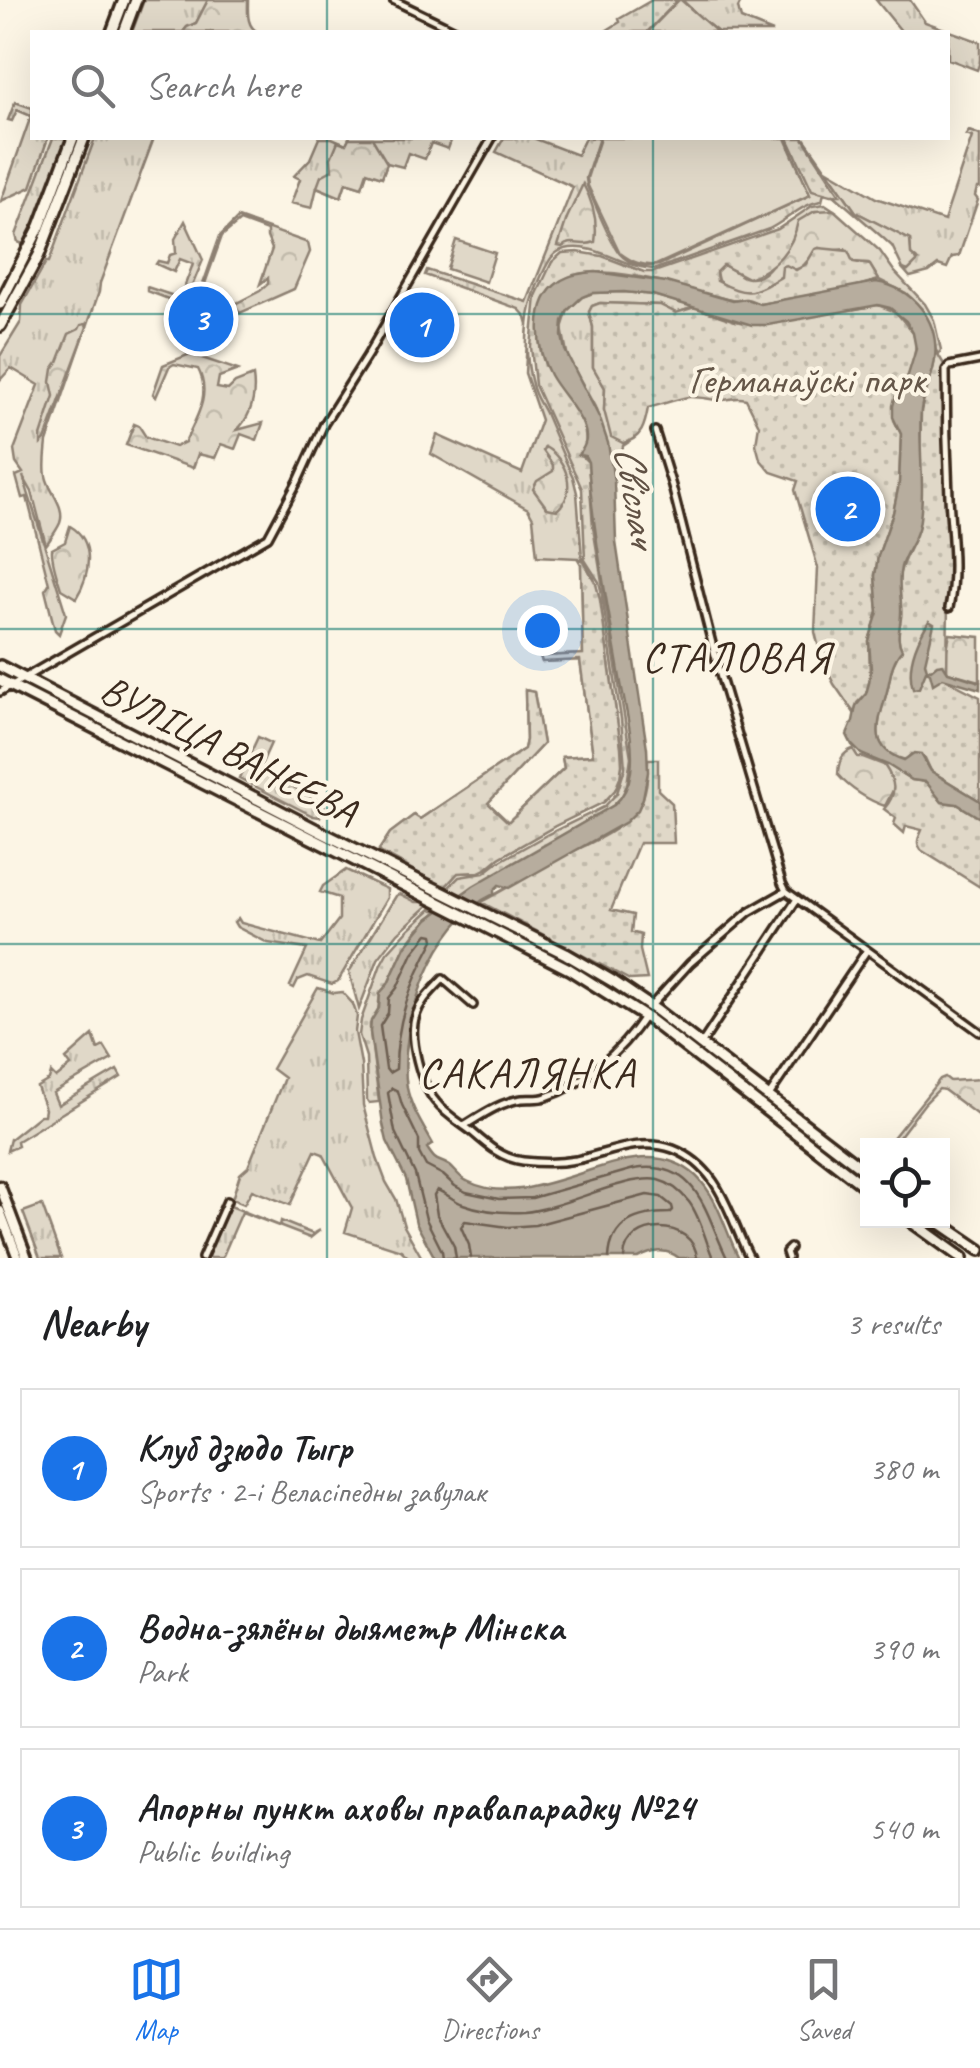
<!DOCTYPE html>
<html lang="en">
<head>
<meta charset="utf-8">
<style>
  :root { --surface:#fff; --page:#f6f6f6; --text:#202124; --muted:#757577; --line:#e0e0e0; --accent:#1a73e8 }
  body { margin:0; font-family:Caveat,sans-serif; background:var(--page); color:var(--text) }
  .controls { position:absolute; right:30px; bottom:30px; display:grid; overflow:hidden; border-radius:0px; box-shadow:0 10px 40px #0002 }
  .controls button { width:90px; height:90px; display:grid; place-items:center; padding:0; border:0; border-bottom:2px solid var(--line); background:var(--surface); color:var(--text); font:50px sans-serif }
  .you { position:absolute; left:542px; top:630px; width:35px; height:35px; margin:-25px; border:8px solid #fff; border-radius:50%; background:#1a73e8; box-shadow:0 0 0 15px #1a73e833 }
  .badge { display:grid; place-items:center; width:65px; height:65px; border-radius:50%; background:var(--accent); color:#fff; font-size:32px; font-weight:700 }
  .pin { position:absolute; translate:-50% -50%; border:5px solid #fff; box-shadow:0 2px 10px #0006 }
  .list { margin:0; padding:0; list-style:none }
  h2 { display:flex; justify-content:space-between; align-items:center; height:130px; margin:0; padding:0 40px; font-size:42px }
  h2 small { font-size:32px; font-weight:400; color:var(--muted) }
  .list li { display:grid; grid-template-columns:65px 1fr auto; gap:30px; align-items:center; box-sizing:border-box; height:160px; margin:0 20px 20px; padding:0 20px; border:2px solid var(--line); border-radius:0px }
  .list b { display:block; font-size:38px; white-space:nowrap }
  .list p { margin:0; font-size:32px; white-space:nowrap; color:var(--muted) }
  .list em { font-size:32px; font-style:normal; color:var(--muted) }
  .icon { flex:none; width:55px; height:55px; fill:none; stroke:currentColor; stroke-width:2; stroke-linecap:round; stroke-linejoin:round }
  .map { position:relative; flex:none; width:980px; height:1258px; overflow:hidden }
  .search { position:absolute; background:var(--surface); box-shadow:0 10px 40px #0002; left:30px; right:30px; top:30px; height:110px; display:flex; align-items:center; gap:25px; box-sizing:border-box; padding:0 35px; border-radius:0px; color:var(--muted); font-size:38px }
  .sheet { height:670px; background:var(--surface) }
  nav { display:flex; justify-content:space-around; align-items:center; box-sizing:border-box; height:140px; border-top:2px solid var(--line); background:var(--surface); font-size:28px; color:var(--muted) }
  nav a { display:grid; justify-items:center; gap:5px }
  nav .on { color:var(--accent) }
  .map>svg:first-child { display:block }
  .grass { fill:url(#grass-tufts); stroke:#8e8173; stroke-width:2.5 }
  .forest { fill:url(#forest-crowns); stroke:#8e8173; stroke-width:2.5 }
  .park { fill:url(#park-dots); stroke:#8e8173; stroke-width:2.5 }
  .pitch { fill:#e0d8c8; stroke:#8e8173; stroke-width:2.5 }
  .water { fill:#b7ad9e; stroke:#85796b; stroke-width:2.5 }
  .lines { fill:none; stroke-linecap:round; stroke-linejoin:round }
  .shore { stroke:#6d5e51; stroke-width:2.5 }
  .street-casing { stroke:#3b2a1e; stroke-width:12 }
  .secondary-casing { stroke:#3b2a1e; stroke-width:15 }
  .primary-casing { stroke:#3b2a1e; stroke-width:16 }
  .street { stroke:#fcf5e5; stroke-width:5 }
  .secondary { stroke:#fcf5e5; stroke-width:8 }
  .primary { stroke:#fcf5e5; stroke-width:9 }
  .grid { fill:none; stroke:#0f766e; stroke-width:2.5; stroke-opacity:0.55 }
  .labels { text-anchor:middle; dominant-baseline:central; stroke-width:8; stroke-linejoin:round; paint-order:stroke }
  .park-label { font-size:40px; fill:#645648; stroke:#fcf5e5 }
  .street-label { font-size:40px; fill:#3b2a1e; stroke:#fcf5e5 }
  .water-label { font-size:42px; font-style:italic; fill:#605144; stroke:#fcf5e5 }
  .neighbourhood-label { font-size:42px; letter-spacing:2.5px; fill:#3b2a1e; stroke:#fcf5e5 }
</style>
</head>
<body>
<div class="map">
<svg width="980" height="1258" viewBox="0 0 980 1258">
  <defs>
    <pattern id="grass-tufts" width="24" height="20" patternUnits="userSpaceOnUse" patternTransform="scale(2.5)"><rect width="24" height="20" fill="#e0d8c8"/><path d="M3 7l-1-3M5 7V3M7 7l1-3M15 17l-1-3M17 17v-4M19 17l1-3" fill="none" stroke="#c1baab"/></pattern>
    <pattern id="forest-crowns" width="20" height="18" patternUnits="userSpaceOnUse" patternTransform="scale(2.5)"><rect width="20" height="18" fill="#e0d8c8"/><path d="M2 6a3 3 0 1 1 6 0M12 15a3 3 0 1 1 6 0" fill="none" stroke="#c1baab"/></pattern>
    <pattern id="park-dots" width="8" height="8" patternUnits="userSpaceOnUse" patternTransform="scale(2.5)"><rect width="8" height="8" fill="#e0d8c8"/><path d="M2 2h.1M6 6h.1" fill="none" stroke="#c1baab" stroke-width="1.8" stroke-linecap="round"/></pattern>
  </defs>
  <rect width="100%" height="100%" fill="#fcf5e5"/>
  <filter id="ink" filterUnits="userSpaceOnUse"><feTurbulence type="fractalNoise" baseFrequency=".01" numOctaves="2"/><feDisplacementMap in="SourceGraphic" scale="20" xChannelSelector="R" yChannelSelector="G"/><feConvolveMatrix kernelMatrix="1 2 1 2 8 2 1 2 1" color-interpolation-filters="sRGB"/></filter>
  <g filter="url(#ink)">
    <path class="grass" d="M144 0H208L196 23 187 27 183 32H132Z
      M682 0H742L738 8 741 19 773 32H718L710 26 693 32 704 21Z
      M876 0H910L925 22 980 42V63L977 70 948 59V32H902Z
      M15 102 32 108V138H48L31 187 1 201 31 116 17 110 12 121 8 120Z
      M969 131 980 135V188H977L975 196 978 200 959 256 952 257 947 268 938 265 929 272 910 277 903 269 908 270 916 259 911 255 910 240 856 212 826 169 876 198 944 221 972 137 966 135Z
      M53 138H69L27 246 18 242 16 235Z
      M95 138H154L100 283 99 292 47 442C46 453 44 465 46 476 49 492 66 506 60 523 57 530 51 538 46 545L32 492 23 476 66 614 59 634 55 630 45 590 49 584 27 497 22 498 16 476 23 473 16 463 14 450 39 385 11 368 0 380V356L21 322 22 305 46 262H49Z
      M319 138H332L346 144 349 138H452L448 149 431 143 425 159 408 153 403 167 387 163 382 177 367 172 362 187 346 182 341 197 317 187 312 208 291 203 300 179 294 176 310 159Z
      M504 138H533L577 155 585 138H599L586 178 587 186C595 203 609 241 620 254 630 265 645 267 659 265L810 195 786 138H794L819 192 824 193 822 201C803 203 787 220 769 229L656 269C624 269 598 242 565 249 551 252 547 265 541 277 526 308 523 351 532 384 534 395 540 403 545 413 554 434 563 456 573 477L577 493 582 558 580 559 594 578 600 600 621 747 622 765 620 778 615 790 604 802 555 826 499 858 487 868 479 872 458 873 445 887C423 876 403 863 381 853L379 850 390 833 414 815 420 819 524 749 526 740 525 690 534 692 543 744 488 803 508 822 564 768 562 757 593 755 580 660 542 662 538 650 545 656 583 654 581 564 578 558 537 556 533 518 528 509 431 454 437 435 522 473 541 420 525 373 528 324 526 317 519 309 425 275 427 270 527 302 573 187 496 152Z
      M185 221 203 260 184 305 147 291V287L180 298 193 264 180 259 174 272 156 264 158 261 167 263 170 255 176 253 175 239Z
      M624 292 653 295 695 307 676 313 660 305 600 303 592 306 589 312 593 327V367L605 388 604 410 623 443 629 442 623 446 621 456 611 460 595 407 568 358 562 328 568 310 582 297 593 293Z
      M258 737 271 743 262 763 263 770 324 804 325 810 320 817 313 816 239 778Z
      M346 870 387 889V898L338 981 332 984 308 976 298 980 294 988 290 986 307 949 268 943 237 927 234 922 238 918 241 923 320 944 339 919V898L320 892 323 886Z
      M400 894 416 902H424L429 905 398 933 378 959 359 1009 349 972 396 896Z
      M318 988 334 993 342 992 353 1004 357 1016 355 1032 361 1064 363 1105 377 1158 386 1182 396 1199 404 1226 422 1258H409L401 1250 345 1232 352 1208 323 1154 315 1151 290 1205 252 1190 244 1204 232 1199 240 1174 248 1167 284 1078 272 1069Z
      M93 1035 98 1049 104 1046 112 1059 53 1093 58 1105 117 1070 121 1077 17 1141 18 1146 7 1151 10 1139 40 1115H44L45 1109 37 1087 49 1080 51 1073 56 1078 71 1066 66 1059Z
      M42 1205 61 1258H40L23 1212Z
      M228 1205 280 1226 281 1221 313 1234 320 1230 310 1238 242 1212 222 1258H205Z"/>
    <path class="forest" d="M208 0H248C248 12 246 26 258 32H183L187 27 196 23Z
      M349 138H372L387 163 382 177 367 172 362 187 346 182 341 197 317 187 321 176 332 170 331 158 338 141 346 144Z
      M794 138H804L856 212 910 240 911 255 918 261 908 271 903 269 892 246 881 236 834 195 820 192Z
      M583 184C593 202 598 221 595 242 582 248 572 238 562 247L558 246 567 218Z
      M827 209 834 210 880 251 894 271 925 304 934 320 941 350 939 354 936 351 930 324 923 310 906 293 879 280 868 263 853 262 845 249 829 251 819 248 801 268C781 271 764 295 740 292 732 291 725 285 718 281L716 272 723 265C731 268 737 274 744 277 772 286 785 236 798 221 805 212 816 211 827 209Z
      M238 218 308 243 310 252 294 289 240 313 233 305 260 291 268 284V278L260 284 272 249 267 237V231L240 221 222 236 203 289 208 298 234 308 207 299 201 290 220 236Z
      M86 324 87 327 45 440 41 444V436L54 396 51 382 53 369 58 362 69 334 79 329 81 325Z
      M190 354 238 370 219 377 217 388 228 390 235 383 253 376C256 397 252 415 237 430L263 423 257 440 241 434 235 449 221 444 215 458 198 454 193 468 126 445 134 424 139 426 146 437 175 447 185 442C196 418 212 395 198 369L174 364 169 367 156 397 153 394 163 365Z
      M545 447C567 459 578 492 557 510L547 508 533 489 537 481 553 471V465L543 451Z
      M70 526C96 541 90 576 76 598L61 589C58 579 51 560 52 549L65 542Z
      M950 634 980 637V681L948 672 944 664Z
      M853 749 858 757H863L889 767 897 782 885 806C869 801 849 788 838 775 838 764 841 753 853 749Z
      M945 1077 950 1081 980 1079V1117L944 1090 939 1089 925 1103 893 1145H887L940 1079Z"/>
    <path class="park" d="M652 0H678L647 32H604L620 22 619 19Z
      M788 138H803L840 195H831L812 190Z
      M825 204 834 210 815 211 798 221C793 248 775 269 748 278L723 265 716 272 717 281C748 297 752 294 781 277L782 266 786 265 796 270 806 264 815 249 819 248 848 251 853 262 870 265 879 280 850 288 760 304C755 302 750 299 745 299 740 299 736 301 731 300 688 292 559 238 543 307 539 324 537 342 543 359 553 388 591 414 585 447L579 453 588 462 593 527 631 757 627 785 621 798 614 805 460 895 447 889 459 877 484 873 497 863 548 834 604 807 617 793 625 768 621 719 601 590 599 582 585 560 582 489 535 385 531 347 536 296 552 262 562 253 578 252 602 256 644 272H654L778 229 812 206Z
      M600 303 660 305 676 313 695 307 735 321 760 325 878 305 896 312 913 333 916 344 914 359 905 385 895 398 894 420 901 434 899 484 893 513 878 556 875 576 878 612 869 641 870 678 866 694 857 703 854 713 834 684 822 660 815 632 818 568 795 490 798 481 771 472 760 459 756 444 759 425 746 399C735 396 732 400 721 400 711 400 699 396 689 397 675 399 661 405 648 408 645 425 642 439 623 443L611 437 604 410 605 388 593 367V327L589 312 592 306Z
      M936 351 945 366 942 375 951 567 948 597 947 680 980 697V801L931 771 925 758 911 754 906 760C862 751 882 713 888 687 891 673 892 661 902 650 896 638 899 630 901 618 903 605 897 591 899 577 902 558 915 543 919 524L921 411C925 391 935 371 936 351Z
      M578 559 583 560 596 584 600 600 621 747 622 765 620 778 615 790 604 802 555 826 499 858 487 868 479 872 458 873 445 887C422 877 403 863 381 853L379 850 390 833 414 815 420 819 524 749 526 740 525 690 534 692 543 744 488 803 508 822 564 768 562 757 593 755 580 660 542 662 538 650 545 656 583 654 581 564Z
      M648 759H658V790L672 803 674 843H639L611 910 633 915 631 932 641 935 640 950 647 979 630 980 481 902C502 891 522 879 542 867 569 851 616 836 636 811 647 798 648 775 648 759Z
      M885 763 912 780 927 782 942 802 957 804 980 818V887L921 850C915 841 919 838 922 830L906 826 904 833 894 824 896 818 884 809C898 793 895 781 884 765Z
      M431 909 438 911 419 928 405 947 388 984 380 993 378 1011 370 1024V1032L379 1102 369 1103 367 1100 366 1057 359 1035 361 1020 381 964 387 953 409 929Z"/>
    <path class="pitch" d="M679 0H681L717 32H648Z
      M600 138H785L810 195 656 265C641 266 632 262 620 253L588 186 587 178Z
      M456 240 495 253 486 282 447 269Z"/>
    <path class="water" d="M596 272 666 282 733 301 746 299 760 304 876 282C913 288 939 320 935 358 934 376 923 392 921 410 918 448 926 488 919 525 916 541 905 552 901 567 897 584 902 597 901 613 901 627 895 637 902 650 892 661 891 673 888 687 882 715 863 747 904 760L914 753 921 754 931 771 980 801V818L957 804 942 802 926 782 912 780 888 765 861 754 852 745 847 735 853 721 856 706 866 694 869 683 871 669 869 641 878 612 875 576 878 556 893 513 899 484 901 434 893 417V406L895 398 905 385 916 349 913 333 906 321 890 308 878 305 768 325H752L653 295 624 292 592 293 582 297 568 310 563 321 562 336 565 350 600 419 608 443 614 481 616 542 647 748 648 772 643 798 638 810 626 822 509 888 499 885 494 890V894C435 921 397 1026 407 1088 411 1108 423 1126 433 1144L427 1148C438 1165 436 1157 450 1166 456 1171 460 1178 467 1181 542 1219 634 1119 696 1176 719 1198 725 1231 739 1258H679C666 1247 652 1251 638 1258H435L416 1223 406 1179 387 1141 383 1124 370 1032 371 1021 379 1008 380 993 388 984 405 947 428 919 473 886 614 805C624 796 629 785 631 771 635 742 625 707 620 678 608 606 593 535 588 462L585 456 578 455C586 446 588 438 584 427 577 408 560 393 550 375 536 349 531 301 559 282 570 274 583 273 596 272Z
      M929 621 934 624 925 663 927 669 931 670 937 665 943 664 948 672 980 682V689L943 678 933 684 930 673 926 671 919 688 913 689C906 666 917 640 929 621Z"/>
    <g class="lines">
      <path class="shore" d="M428 934 433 935 434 940C411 982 396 1021 396 1069L389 1073 386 1069 380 1026 388 1013 389 998 397 988 413 953Z
        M443 1258 442 1251 426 1219 415 1174 395 1132 388 1093 392 1088 398 1091 402 1105 419 1140V1153L426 1166 443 1175 455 1186 466 1192 499 1199 532 1198 634 1169C699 1159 705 1214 727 1258
        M456 1258 454 1246 437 1215 434 1195 437 1190C446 1193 454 1201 463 1204 482 1211 504 1213 524 1212 562 1209 627 1174 658 1180 670 1183 681 1192 689 1202 701 1218 705 1240 713 1258
        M471 1258 469 1245 461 1227 465 1221 508 1227 535 1225 647 1195 661 1197 672 1206 673 1210 670 1213C638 1213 611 1221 609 1258
        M624 1258C626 1218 694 1218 697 1258"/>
      <g class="street-casing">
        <path id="street" d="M393 0 459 32
          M655 431 672 486 719 671 782 883 786 891 980 1032
          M949 608C957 571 951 534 949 497 947 455 946 413 946 370L949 366 980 360
          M0 692 268 537 298 481 324 424 367 356 492 138
          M473 1005 443 979C433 990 421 1000 416 1015 408 1037 421 1085 436 1102 445 1114 459 1122 471 1131 487 1145 501 1158 523 1161 540 1163 560 1163 576 1160 609 1153 640 1137 673 1149 722 1168 729 1218 750 1258
          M650 1007 690 963 749 912 786 891
          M700 1046 797 899
          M768 1097 867 950
          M464 1126C482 1115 500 1102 522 1099 530 1098 538 1100 546 1097 584 1085 622 1050 644 1017
          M202 1258 227 1201
          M788 1258 786 1252 790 1248"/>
      </g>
      <g class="secondary-casing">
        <path id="secondary" d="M0 1186 27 1258
          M0 1211 18 1258"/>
      </g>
      <g class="primary-casing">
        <path id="primary" d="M112 32 124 0
          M124 32 136 0
          M0 304 40 226 73 138
          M0 326 39 255 84 138
          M0 666 319 831 566 954 614 982 657 1011 868 1173
          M0 680 569 969 650 1020 868 1189
          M909 1220 962 1258
          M936 1220 980 1250"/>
      </g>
      <use href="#street" class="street"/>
      <use href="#secondary" class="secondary"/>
      <use href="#primary" class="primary"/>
    </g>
  </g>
  <path class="grid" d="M327 0V32M653 0V32M327 138V1258M653 138V1258M0 314H980M0 629H980M0 944H980"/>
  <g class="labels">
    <g class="park-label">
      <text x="807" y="380">Германаўскі парк</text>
    </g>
    <g class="street-label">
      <text transform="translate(229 750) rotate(27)">ВУЛІЦА ВАНЕЕВА</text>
    </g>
    <g class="water-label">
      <text transform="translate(636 495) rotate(81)">Свіслач</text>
    </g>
    <g class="neighbourhood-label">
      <text x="737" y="657">СТАЛОВАЯ</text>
      <text x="528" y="1073">САКАЛЯНКА</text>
    </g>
  </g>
</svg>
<div class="controls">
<button><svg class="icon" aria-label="locate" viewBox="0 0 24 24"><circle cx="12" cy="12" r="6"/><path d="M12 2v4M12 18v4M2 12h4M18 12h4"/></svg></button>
</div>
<div class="you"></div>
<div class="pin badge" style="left:422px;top:325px">1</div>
<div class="pin badge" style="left:848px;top:509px">2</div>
<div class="pin badge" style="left:201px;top:319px">3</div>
<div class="search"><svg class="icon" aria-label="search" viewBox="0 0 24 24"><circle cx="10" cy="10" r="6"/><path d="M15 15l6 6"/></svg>Search here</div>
</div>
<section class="sheet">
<h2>Nearby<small>3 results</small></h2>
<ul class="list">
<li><span class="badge">1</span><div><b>Клуб дзюдо Тыгр</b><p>Sports · 2-і Веласіпедны завулак</p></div><em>380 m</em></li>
<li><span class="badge">2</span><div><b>Водна-зялёны дыяметр Мінска</b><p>Park</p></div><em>390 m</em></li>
<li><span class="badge">3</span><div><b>Апорны пункт аховы правапарадку №24</b><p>Public building</p></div><em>540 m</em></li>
</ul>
</section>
<nav>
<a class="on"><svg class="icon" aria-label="map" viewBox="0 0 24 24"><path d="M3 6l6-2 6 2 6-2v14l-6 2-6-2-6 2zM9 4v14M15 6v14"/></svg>Map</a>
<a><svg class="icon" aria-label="directions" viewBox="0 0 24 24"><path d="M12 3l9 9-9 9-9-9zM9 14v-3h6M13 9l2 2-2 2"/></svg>Directions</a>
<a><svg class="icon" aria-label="saved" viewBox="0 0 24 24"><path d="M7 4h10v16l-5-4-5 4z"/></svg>Saved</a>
</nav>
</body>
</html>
